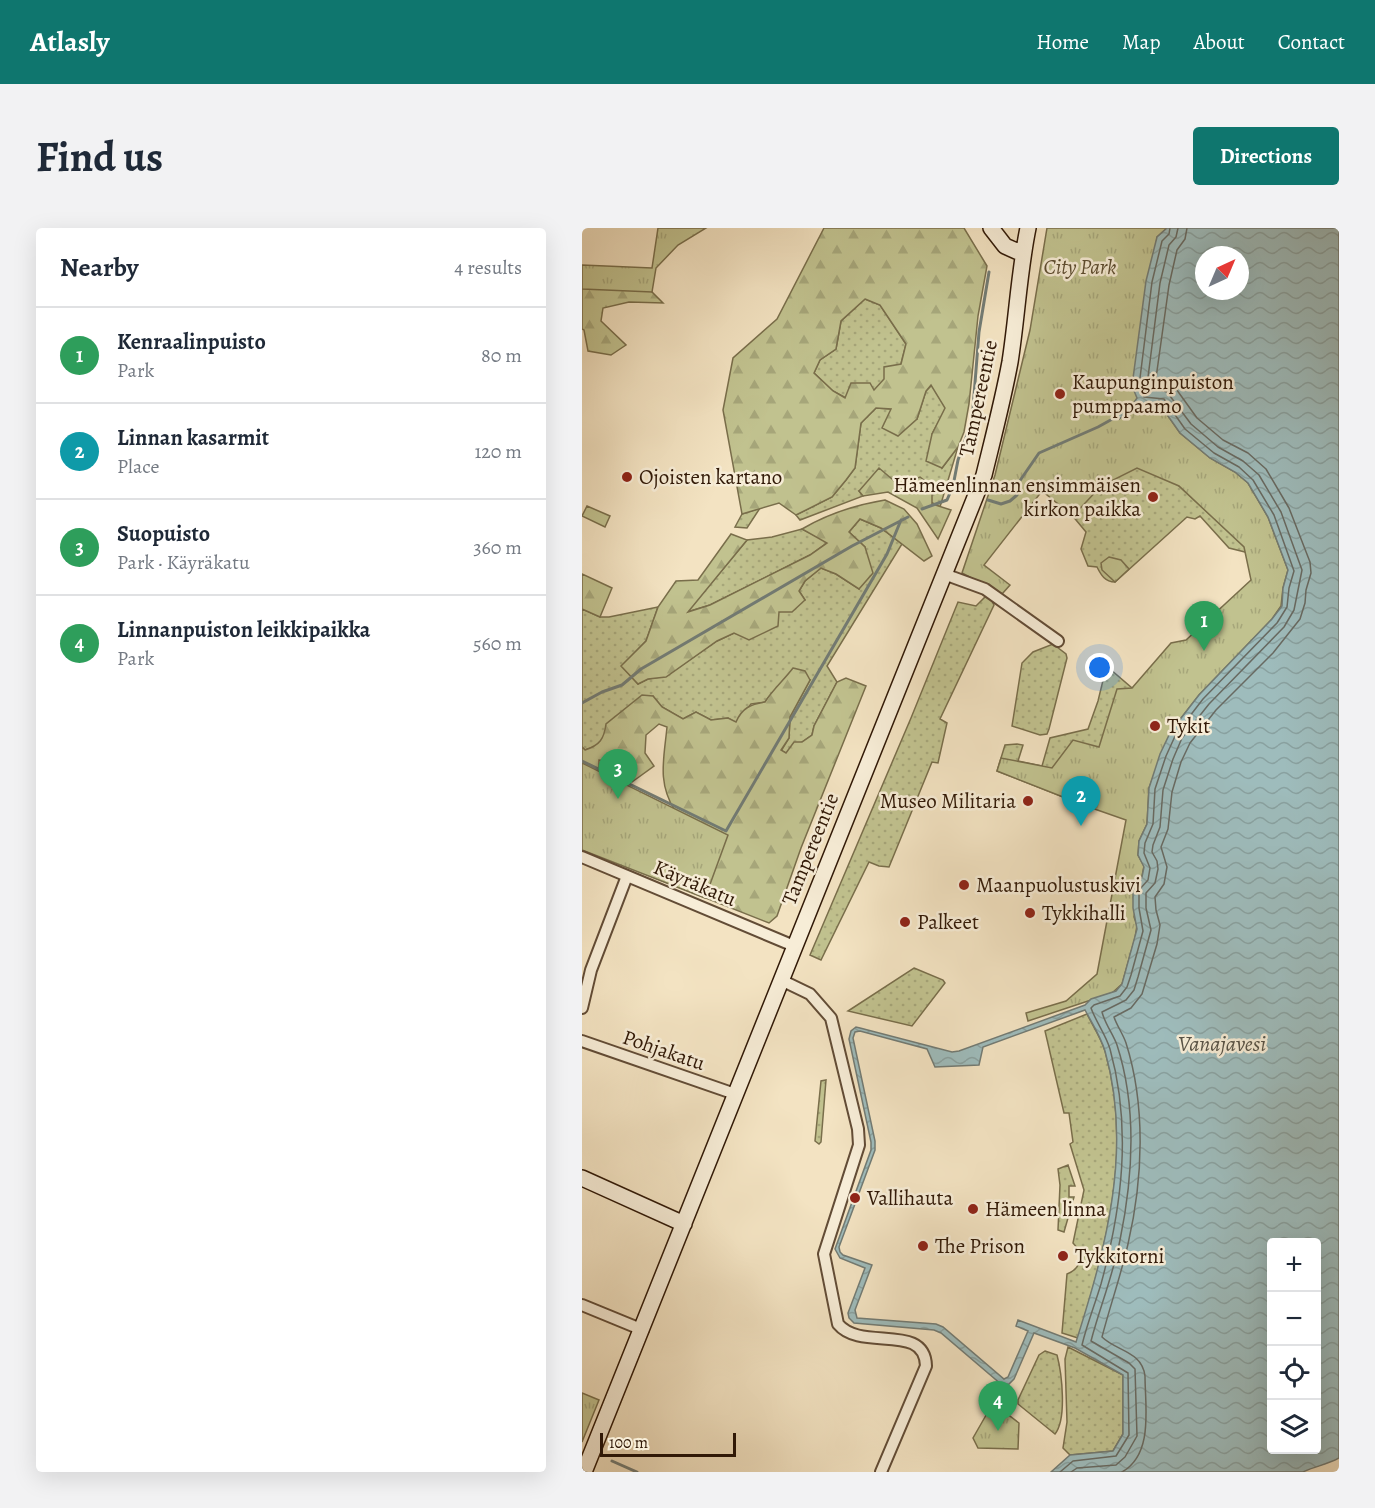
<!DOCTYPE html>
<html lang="en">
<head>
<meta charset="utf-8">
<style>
  :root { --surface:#fff; --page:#f2f2f3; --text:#1f2937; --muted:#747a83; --line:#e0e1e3; --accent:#0f766e }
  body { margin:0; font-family:Alegreya,serif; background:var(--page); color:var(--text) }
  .controls { position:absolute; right:18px; bottom:18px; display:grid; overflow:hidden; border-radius:6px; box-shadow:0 6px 24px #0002 }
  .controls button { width:54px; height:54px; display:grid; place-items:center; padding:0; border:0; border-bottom:2px solid var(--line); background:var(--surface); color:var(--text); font:30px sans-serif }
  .compass { position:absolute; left:613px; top:18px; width:54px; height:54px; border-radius:50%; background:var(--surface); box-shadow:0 6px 24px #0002; rotate:44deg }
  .scale { position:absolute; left:18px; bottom:15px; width:136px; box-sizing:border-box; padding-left:6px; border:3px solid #311907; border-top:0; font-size:16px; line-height:21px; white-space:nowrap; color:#311907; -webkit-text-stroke:4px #f7edd7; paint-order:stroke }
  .you { position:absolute; left:518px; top:440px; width:21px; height:21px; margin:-15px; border:4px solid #fff; border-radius:50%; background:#1a73e8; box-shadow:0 0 0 9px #1a73e833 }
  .badge { display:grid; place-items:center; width:39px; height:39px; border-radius:50%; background:var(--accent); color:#fff; font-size:20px; font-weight:700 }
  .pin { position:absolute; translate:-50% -50px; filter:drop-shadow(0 2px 3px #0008) }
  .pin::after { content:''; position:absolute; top:32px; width:21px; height:18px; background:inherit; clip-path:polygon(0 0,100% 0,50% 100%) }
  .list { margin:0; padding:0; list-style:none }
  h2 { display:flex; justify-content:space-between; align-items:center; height:78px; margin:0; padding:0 24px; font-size:26px }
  h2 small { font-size:20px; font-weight:400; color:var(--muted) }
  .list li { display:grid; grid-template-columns:39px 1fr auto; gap:18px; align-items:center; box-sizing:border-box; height:96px; padding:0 24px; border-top:2px solid var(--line) }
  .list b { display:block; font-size:22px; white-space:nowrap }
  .list p { margin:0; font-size:20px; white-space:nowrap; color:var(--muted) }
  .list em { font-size:20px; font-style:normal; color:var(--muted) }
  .icon { flex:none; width:33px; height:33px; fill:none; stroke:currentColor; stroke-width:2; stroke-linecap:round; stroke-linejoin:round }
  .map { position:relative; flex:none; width:757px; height:1244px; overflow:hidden; border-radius:6px }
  header { display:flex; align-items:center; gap:36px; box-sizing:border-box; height:84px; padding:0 30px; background:var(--accent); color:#fff }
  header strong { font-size:28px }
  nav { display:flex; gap:33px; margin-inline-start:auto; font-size:21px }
  .intro { display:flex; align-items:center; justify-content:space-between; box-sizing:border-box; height:144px; padding:0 36px }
  h1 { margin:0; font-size:42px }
  .button { padding:15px 27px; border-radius:6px; background:var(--accent); color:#fff; font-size:21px; font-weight:700 }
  main { display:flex; gap:36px; padding:0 36px }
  aside { flex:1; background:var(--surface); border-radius:6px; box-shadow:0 6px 24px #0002 }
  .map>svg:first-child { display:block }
  .grass { fill:url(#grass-dots); stroke:#796e4b; stroke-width:1.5 }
  .forest { fill:url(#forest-firs); stroke:#796e4b; stroke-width:1.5; fill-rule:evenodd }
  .park { fill:url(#park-tufts); stroke:#796e4b; stroke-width:1.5 }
  .pitch { fill:#c1c28f; stroke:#796e4b; stroke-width:1.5 }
  .water { fill:url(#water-waves); stroke:#727b74; stroke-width:1.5; fill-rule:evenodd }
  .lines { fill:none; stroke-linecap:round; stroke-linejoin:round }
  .shore { stroke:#686a62; stroke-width:1.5 }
  .stream { stroke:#727b74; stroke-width:3 }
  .minor-casing { stroke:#624c36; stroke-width:14 }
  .secondary-casing { stroke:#311907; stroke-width:18 }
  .minor { stroke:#f7edd7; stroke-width:10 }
  .secondary { stroke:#f7edd7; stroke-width:15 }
  .poi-dot { fill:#8f2418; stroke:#f7edd7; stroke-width:2 }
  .labels { text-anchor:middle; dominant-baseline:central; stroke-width:5; stroke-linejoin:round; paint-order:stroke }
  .park-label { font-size:21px; font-style:italic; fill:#5c4c30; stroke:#f7edd7 }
  .poi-label { font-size:21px; fill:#311907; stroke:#f7edd7; text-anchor:start }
  .street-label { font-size:21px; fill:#311907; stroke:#f7edd7 }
  .water-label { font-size:22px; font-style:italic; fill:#575246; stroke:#f7edd7 }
</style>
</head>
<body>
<header>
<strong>Atlasly</strong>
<nav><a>Home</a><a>Map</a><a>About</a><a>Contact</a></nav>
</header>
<div class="intro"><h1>Find us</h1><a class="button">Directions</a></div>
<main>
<aside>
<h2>Nearby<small>4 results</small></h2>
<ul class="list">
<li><span class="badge" style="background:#2e9e5b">1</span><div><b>Kenraalinpuisto</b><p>Park</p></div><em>80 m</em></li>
<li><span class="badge" style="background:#0f9aa8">2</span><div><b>Linnan kasarmit</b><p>Place</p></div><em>120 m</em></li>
<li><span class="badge" style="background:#2e9e5b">3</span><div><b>Suopuisto</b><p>Park · Käyräkatu</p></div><em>360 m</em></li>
<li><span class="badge" style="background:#2e9e5b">4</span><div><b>Linnanpuiston leikkipaikka</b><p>Park</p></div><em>560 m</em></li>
</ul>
</aside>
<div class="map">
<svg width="757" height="1244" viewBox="0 0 757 1244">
  <defs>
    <pattern id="grass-dots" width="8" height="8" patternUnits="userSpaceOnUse" patternTransform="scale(1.5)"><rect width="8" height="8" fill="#c1c28f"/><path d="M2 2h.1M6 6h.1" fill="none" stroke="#a6a67a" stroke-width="1.8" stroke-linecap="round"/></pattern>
    <pattern id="forest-firs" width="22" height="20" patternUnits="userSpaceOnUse" patternTransform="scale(1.5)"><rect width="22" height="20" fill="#c1c28f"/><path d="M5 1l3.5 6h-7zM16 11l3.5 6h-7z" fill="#a6a67a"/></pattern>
    <pattern id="park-tufts" width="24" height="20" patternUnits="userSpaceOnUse" patternTransform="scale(1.5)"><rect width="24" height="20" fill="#c1c28f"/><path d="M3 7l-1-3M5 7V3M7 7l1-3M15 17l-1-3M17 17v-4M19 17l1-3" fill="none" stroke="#a6a67a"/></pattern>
    <pattern id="water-waves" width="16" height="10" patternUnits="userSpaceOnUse" patternTransform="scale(1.5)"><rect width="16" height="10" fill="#9ebcbc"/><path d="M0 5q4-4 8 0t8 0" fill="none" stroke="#89a1a0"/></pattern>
  </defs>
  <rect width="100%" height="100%" fill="#f3e3c2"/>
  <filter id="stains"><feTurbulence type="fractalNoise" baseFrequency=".00333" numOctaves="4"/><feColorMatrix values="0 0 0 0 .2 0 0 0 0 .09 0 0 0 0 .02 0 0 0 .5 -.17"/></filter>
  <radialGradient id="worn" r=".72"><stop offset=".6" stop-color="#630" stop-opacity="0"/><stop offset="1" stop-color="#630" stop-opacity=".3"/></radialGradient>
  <path class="grass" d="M283 71 298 77 324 116 319 136 292 163 264 170 251 163 232 145 238 132 254 121 259 93Z
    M350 157 364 180 350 206 360 240 376 219 358 279 317 257 277 263 281 268 218 292 214 287 250 269 264 252 273 240 279 195 294 180 309 181 335 191 344 163Z
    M573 225 597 258 671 326 647 320 618 288 613 291 605 289 533 354C523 354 519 347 515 339L506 338 499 321 504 304 489 286 517 251Z
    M178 280 165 300 153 299 160 286Z
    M278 291 299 300 320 316 245 438 255 454 232 498 230 507 204 525 199 523 207 510 208 489 228 452C207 456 195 455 183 474L169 476 154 495 146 490 129 492 114 484 101 491 80 479 71 468 15 518 3 522 0 519V381L18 389H27L76 379 64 413 40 438 56 456 66 451 84 448 135 413 223 372 217 363 223 353 239 340 254 346 277 361 283 319 267 304Z
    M220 301 246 314 228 327 128 377 105 384 165 312 190 309Z
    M404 368 409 371 412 377 358 491 365 495 356 535 350 534 307 639 297 638 287 634 239 732 228 727 329 490 376 374 394 378Z
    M471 416 484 426 485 430 467 501 465 506 458 507 430 498 440 435 451 424Z
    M524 440 529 442 550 460 504 578 415 543 423 517 435 516 441 517 436 533 460 538 468 510 506 501 516 473Z
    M332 740 361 752 363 755 330 798 266 783Z
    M505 786C511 798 519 810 523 823 551 920 525 1016 496 1110L480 1105 485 1046C500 1040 502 1026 491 1015L502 962 488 916 491 914 487 885H482L463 803Z
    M244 852 239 914 237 916 233 913 239 853Z
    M486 937 493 958H487V969H492L482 1004 476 1002 478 957 476 941Z
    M486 1119 541 1147V1206L531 1223 488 1227 481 1220 485 1194 483 1131Z
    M463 1123 475 1127C480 1146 485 1191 473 1206L436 1176V1172L457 1127Z"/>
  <path class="forest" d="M242 0H382L405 38 396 88 387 176 382 204 376 219 360 240 344 233 350 206 363 180 349 157 344 163 335 191 316 208 300 200 309 181 294 180 279 195 273 240 264 252 250 269 214 287 197 275 160 286 141 182 151 130 195 91ZM283 71 298 77 324 116 319 136 302 139V151L292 162 288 155H269L263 170 251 163 232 145 238 132 254 121 259 93Z
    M0 56 65 59 81 75 47 74 21 80 19 93 44 117 29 127 6 123 2 102 0 101Z
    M297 240 317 257 338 249 350 258V276L369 282 356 311 335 280 306 264 281 268 277 263Z
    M303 272 322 281 335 296 350 328 342 333 299 300 278 291 267 304 283 319 291 345 277 361 254 346 239 340 223 353 217 363 223 372 210 384H197L196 398 167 412 152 405 135 413 84 449 66 451 56 456 39 438 64 413 76 379 94 353 116 352 149 306 165 312 106 384 128 377 228 327 245 315 220 301C247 285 273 277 303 272Z
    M0 346 30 360 18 389 0 381Z
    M211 440 223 443 228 452 208 489 207 510 199 522 204 525 212 514H220L230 507 232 498 255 454 264 450 284 458 219 620 195 688 187 695 50 641 93 583C75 554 82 531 85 499L77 496 64 507 63 525 72 538 50 554 28 546 27 533 17 532V550L0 560V519L3 522C18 517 22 511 24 496L60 467 71 468 80 479 101 491 114 484 129 492 146 490 154 494C160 480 169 476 183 474 191 461 202 452 211 440Z"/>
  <path class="park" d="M76 0H124L96 17 74 40 70 64 0 61V37L70 40Z
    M465 0H585L575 9 556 170 551 176 534 186 537 191 559 175H577L598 205 628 230 653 244 666 255 686 289 706 342 701 360 699 378 690 391 617 467 589 503 567 560 565 596 557 613 556 627 562 638 552 689 555 697 553 710 540 756 530 765 446 793 444 785 484 773 515 746 544 592 504 578 415 543 419 530 470 540 491 512 517 519 535 461 550 460 589 415 604 412 669 352 662 319 597 258 555 240 519 258 491 288 460 263 402 337 428 357 420 366 380 345 413 247 448 102Z
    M527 329 539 332 547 341 533 354 520 342 519 335Z
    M0 535 146 607 123 670 0 622Z
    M0 1165 17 1172 0 1214Z
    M411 1175 437 1195 436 1221 396 1220 391 1210Z"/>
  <path class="pitch" d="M5 278 28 288 23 299 0 288Z"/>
  <path class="water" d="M585 0H757V1230C745 1237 733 1238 721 1244H469L488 1227 531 1223 541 1206V1147L493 1120 452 1105 432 1151 427 1156 420 1157 359 1105 352 1102 272 1095 267 1090 266 1085 283 1040 258 1030 253 1021 289 922V914L267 811 269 803 274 799 278 800 370 824 377 823 503 777 509 771 534 763 540 756 555 701 551 680V659L560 649 562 639 556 627 557 613 565 596 567 560 578 526 589 503 617 467 690 391 700 378 701 360 706 342 686 289 666 255 653 244 628 230 598 205 577 175 559 176 537 191 534 189V186L551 176 555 170 550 158 564 53 575 9ZM622 27H658V63H622ZM503 782C510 795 519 809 523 823 551 922 524 1019 494 1114L436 1092 434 1098 446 1103 426 1149 422 1151 361 1099 354 1096 275 1090 273 1082 290 1037 261 1027 258 1024 257 1019 293 922V913L271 810 273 804 278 803 345 821 353 839 397 837 401 819ZM690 1014H734V1222H690Z"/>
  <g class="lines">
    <path class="shore" d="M478 1244 491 1233 534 1228 547 1207 546 1145 500 1117C505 1096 513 1076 519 1056 540 979 550 900 528 821 524 807 514 794 509 780L512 777 538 768 545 759 549 747 561 703 557 680V662L566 652 568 640 562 625 563 615 571 596 573 561 584 528 594 506 621 471 695 395 705 379 707 360 712 343 692 287 671 252 657 239 632 225 603 201 582 171 562 169 557 158 570 54 580 13 587 6 588 0
      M489 1244 495 1240 534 1237 543 1229 555 1208 553 1141 547 1135 509 1113C518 1079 531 1047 538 1012 551 949 555 879 535 817 531 806 523 796 520 784L544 772 552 762 556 749 569 702 564 680V665L573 655 576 641 575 633 570 624 571 617 578 599 581 562 591 531 600 510 627 476 702 399 712 382 720 342 699 284 677 247 661 233 636 219 609 196 585 164 578 162 567 161 565 157 578 55 587 17 594 9 596 0
      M540 1244C572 1226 563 1178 563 1148 560 1123 534 1123 520 1109 528 1078 539 1047 546 1016 561 951 564 878 544 815 541 806 535 798 532 789L549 780 560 766 575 716 578 697 574 682 573 669 582 656 585 639 579 619 586 601 590 564 599 534 608 515 634 482 691 425 718 391 723 375 724 362 729 345 728 334 707 280 684 241 666 225 641 212 615 190 592 158 574 150 587 57 595 22 603 11 605 0"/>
    <path class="stream" d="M371 258 376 232 390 193 397 104 407 44
      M406 272 419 276 428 273 435 267 437 254 457 225 516 199 534 189
      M340 281 365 272 371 258 375 260
      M0 475 20 464 40 457 59 441 270 318 326 289
      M0 533 144 603 305 326 319 292
      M30 1233 55 1244"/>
    <g class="minor-casing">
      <path id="minor" d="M362 346 403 361 476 413
        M0 629 212 718
        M199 752 228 766 249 790 276 901 277 917 242 1026 256 1096C279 1124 343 1094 344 1138L299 1244
        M0 780 9 742 45 648
        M0 813 153 866
        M0 1077 61 1102"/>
    </g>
    <g class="secondary-casing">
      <path id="secondary" d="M409 0 423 18 441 26
        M0 950 102 996
        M2 1244 402 247C411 210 421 172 428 134 435 89 437 44 446 0"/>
    </g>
    <use href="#minor" class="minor"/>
    <use href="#secondary" class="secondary"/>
  </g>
  <g class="poi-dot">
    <circle cx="478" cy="166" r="6"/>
    <circle cx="45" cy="249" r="6"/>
    <circle cx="571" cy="269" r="6"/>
    <circle cx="573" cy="498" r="6"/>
    <circle cx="446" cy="573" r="6"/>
    <circle cx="382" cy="657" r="6"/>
    <circle cx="448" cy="685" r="6"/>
    <circle cx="323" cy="694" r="6"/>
    <circle cx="273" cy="970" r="6"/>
    <circle cx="391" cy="981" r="6"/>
    <circle cx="341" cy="1018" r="6"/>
    <circle cx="481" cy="1028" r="6"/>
  </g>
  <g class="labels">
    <g class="park-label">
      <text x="498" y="39">City Park</text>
    </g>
    <g class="poi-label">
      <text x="490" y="154">Kaupunginpuiston<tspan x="490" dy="24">pumppaamo</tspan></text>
      <text x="57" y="249">Ojoisten kartano</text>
      <text x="559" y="257" text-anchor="end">Hämeenlinnan ensimmäisen<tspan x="559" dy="24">kirkon paikka</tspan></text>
      <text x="585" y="498">Tykit</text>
      <text x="434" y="573" text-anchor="end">Museo Militaria</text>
      <text x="394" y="657">Maanpuolustuskivi</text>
      <text x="460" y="685">Tykkihalli</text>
      <text x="335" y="694">Palkeet</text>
      <text x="285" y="970">Vallihauta</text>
      <text x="403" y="981">Hämeen linna</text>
      <text x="353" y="1018">The Prison</text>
      <text x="493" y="1028">Tykkitorni</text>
    </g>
    <g class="street-label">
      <text transform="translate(396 170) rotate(-78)">Tampereentie</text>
      <text transform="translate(228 621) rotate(-68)">Tampereentie</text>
      <text transform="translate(113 655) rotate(23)">Käyräkatu</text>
      <text transform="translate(82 822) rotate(19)">Pohjakatu</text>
    </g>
    <g class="water-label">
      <text x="640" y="816">Vanajavesi</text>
    </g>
  </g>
  <rect width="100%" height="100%" filter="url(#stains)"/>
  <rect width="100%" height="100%" fill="url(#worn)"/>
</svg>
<div class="controls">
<button>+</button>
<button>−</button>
<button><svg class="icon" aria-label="locate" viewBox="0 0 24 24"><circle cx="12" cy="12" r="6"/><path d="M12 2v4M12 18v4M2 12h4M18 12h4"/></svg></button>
<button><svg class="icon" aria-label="layers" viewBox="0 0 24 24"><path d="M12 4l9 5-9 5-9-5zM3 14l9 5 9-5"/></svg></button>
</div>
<svg class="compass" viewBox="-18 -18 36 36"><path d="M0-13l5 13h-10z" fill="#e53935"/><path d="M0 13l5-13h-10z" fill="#747a83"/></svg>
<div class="scale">100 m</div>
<div class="you"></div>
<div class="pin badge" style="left:622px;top:423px;background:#2e9e5b">1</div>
<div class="pin badge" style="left:499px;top:598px;background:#0f9aa8">2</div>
<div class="pin badge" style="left:36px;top:571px;background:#2e9e5b">3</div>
<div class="pin badge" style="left:416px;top:1203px;background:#2e9e5b">4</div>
</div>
</main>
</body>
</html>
